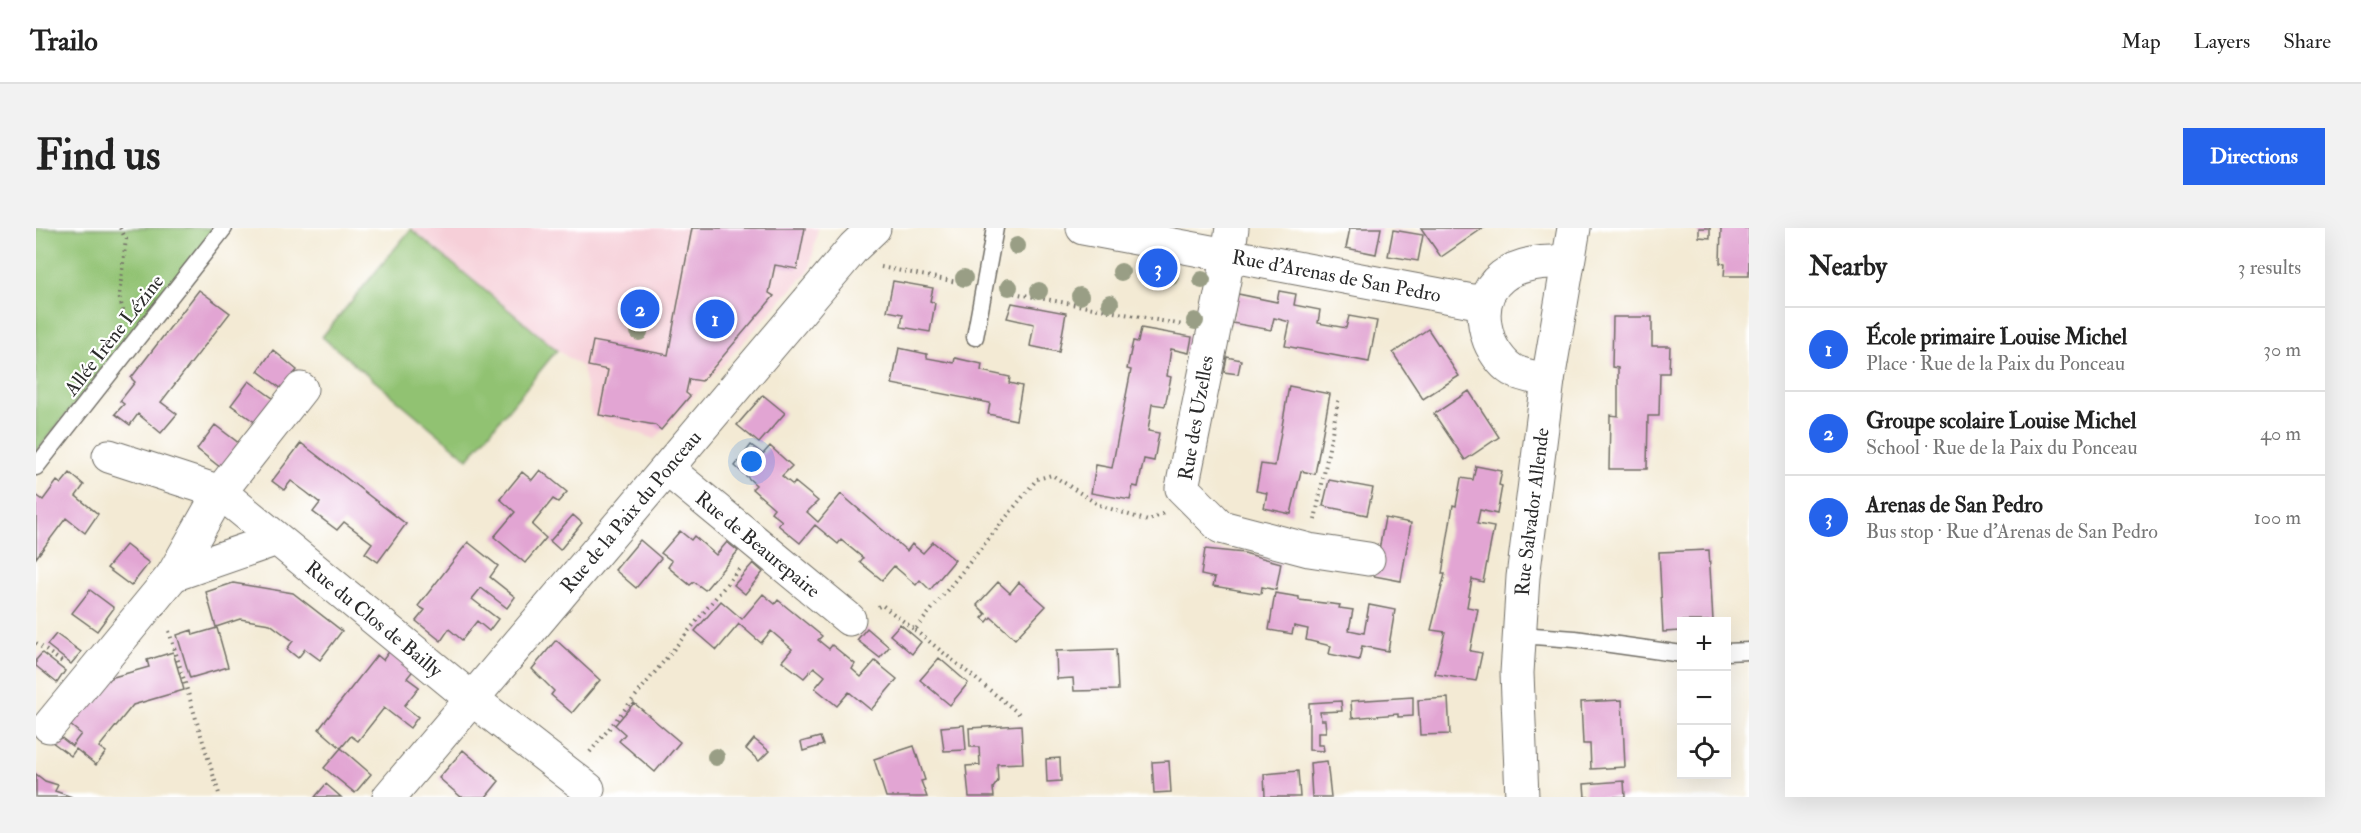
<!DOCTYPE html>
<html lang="en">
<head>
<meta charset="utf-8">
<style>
  :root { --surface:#fff; --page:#f2f2f2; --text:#222; --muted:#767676; --line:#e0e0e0; --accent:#2563eb }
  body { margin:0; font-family:"IM FELL Double Pica",serif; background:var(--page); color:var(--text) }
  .controls { position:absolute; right:18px; bottom:18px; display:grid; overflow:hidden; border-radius:0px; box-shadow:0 6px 24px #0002 }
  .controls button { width:54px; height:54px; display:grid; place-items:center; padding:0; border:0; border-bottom:2px solid var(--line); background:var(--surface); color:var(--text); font:30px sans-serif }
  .you { position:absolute; left:716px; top:234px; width:21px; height:21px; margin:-15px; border:4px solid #fff; border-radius:50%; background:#1a73e8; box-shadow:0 0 0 9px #1a73e833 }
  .badge { display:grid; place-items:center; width:39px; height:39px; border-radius:50%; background:var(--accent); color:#fff; font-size:20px; font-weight:700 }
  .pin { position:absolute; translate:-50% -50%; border:3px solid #fff; box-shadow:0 2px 6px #0006 }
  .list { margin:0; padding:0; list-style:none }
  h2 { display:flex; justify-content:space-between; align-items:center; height:78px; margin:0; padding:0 24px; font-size:26px }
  h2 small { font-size:20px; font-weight:400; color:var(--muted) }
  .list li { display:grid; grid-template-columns:39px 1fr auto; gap:18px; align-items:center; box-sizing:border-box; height:84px; padding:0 24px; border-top:2px solid var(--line) }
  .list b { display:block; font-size:22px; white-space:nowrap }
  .list p { margin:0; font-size:20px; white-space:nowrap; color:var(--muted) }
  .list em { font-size:20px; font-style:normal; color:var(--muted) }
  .icon { flex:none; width:33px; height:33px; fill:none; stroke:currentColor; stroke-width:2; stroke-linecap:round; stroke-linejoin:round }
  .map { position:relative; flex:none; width:1713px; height:569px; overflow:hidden; border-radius:0px }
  header { display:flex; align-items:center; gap:36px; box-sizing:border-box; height:84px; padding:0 30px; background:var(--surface); border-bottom:2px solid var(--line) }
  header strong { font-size:28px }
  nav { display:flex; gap:33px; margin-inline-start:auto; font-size:21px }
  .intro { display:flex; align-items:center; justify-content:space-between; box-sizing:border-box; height:144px; padding:0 36px }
  h1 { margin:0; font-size:42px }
  .button { padding:15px 27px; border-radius:0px; background:var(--accent); color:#fff; font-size:21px; font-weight:700 }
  main { display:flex; gap:36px; padding:0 36px }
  aside { flex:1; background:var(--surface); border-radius:0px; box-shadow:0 6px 24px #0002 }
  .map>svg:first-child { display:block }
  .built { fill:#f6cfd8 }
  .green { fill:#91c272; stroke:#5e764e; stroke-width:1.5 }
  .building { fill:#e2a5d3 }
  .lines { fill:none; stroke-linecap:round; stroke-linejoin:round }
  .lane-casing { stroke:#716e66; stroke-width:19 }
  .street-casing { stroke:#716e66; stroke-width:35 }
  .secondary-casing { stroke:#716e66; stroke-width:35 }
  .path { stroke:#716e66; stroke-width:4; stroke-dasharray:1.5 4.5; stroke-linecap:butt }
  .lane { stroke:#fff; stroke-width:16 }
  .street { stroke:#fff; stroke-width:33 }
  .secondary { stroke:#fff; stroke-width:33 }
  .tree { fill:#999e85 }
  .labels { text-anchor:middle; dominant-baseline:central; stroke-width:4.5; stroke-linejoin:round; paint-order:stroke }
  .street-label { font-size:20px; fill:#2b2b2b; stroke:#fff }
</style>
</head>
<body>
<header>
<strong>Trailo</strong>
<nav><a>Map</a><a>Layers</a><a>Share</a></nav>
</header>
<div class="intro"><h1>Find us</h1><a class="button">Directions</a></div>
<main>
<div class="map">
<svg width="1713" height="569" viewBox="0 0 1713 569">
  <rect width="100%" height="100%" fill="#fff"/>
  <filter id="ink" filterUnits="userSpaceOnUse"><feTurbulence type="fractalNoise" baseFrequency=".0167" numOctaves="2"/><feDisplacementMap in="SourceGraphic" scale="12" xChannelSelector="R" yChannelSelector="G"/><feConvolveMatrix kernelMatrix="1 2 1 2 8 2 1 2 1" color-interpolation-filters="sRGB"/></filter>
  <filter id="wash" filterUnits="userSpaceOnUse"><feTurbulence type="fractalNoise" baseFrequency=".008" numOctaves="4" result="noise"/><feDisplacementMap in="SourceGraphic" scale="24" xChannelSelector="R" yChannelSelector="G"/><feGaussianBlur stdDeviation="1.35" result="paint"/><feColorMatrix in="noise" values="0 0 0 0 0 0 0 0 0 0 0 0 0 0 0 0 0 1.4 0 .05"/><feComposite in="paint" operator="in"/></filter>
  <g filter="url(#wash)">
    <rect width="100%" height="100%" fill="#f3ead4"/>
    <path class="built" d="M375 0H782L774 41 619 211 556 188 546 139 521 122Z"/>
    <path class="green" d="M0 0H173L179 3 0 224Z
      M375 1 521 122 432 231 286 109Z"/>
    <g id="blocks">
      <path class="building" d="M656 0H769L761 41 739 37 733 65 738 68 666 153 653 151 650 165 654 168 625 202 619 197 563 187 572 142 552 138 557 113 632 127Z
        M1314 0H1345L1340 26 1310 20Z
        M1385 0H1447L1405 29Z
        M1663 0H1674V10L1663 9Z
        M1685 0H1713V48H1688L1689 36 1684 35Z
        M1357 2 1387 7 1382 33 1352 28Z
        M857 53 897 60 894 73 899 75 894 104 865 99 867 86 851 83Z
        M163 62 194 85 125 174 141 186 125 205 102 186 94 197 79 186 88 176 84 173 99 154 95 150Z
        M1243 63 1260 66 1258 77 1284 82 1282 95 1310 100 1313 88 1341 93 1333 134 1249 118 1254 94 1238 90 1235 102 1196 95 1202 66 1241 74Z
        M976 75 1030 85 1023 124 994 118 998 96 971 90Z
        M1577 89H1616V118H1634L1633 145H1624L1623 188H1612L1611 241H1573L1574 187 1582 188V140L1576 139Z
        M1105 100 1156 109 1153 125 1135 121 1131 148 1135 149 1129 178 1116 176 1112 203 1123 205 1118 233 1108 231 1102 259 1097 258 1094 272 1055 265 1060 237 1076 240 1095 142 1091 141 1097 113 1102 114Z
        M1392 101 1423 148 1387 171 1357 125Z
        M863 120 891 126V130L918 135 919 130 946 136 945 143 974 149 973 155 986 158 980 192 952 186 954 175 856 156Z
        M237 122 261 142 246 161 222 143Z
        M1191 129 1205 132 1202 146 1188 144Z
        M213 153 238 171 220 195 195 177Z
        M1253 158 1294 166 1279 246 1265 243 1255 286 1228 280 1231 265 1220 263 1225 236 1239 238Z
        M1433 163 1463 209 1429 232 1398 186Z
        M727 167 749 185 723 215 701 197Z
        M179 197 204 216 185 240 161 221Z
        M265 215 370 296 342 334 329 325 336 315 308 294 301 302 277 284 284 275 270 264 255 253 248 262 236 253Z
        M715 217 727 226 734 218 756 238 746 248 757 257 759 254 782 273 771 284 782 294 805 266 871 323 876 316 887 325 897 314 919 332 894 362 884 352 880 357 858 338 846 352 824 334 827 330 805 312 802 316 779 297 764 315 742 297 746 293 735 284 738 280 716 261 720 257 699 238Z
        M1440 238 1466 243 1463 257 1466 258 1461 286 1444 282 1441 296 1458 299 1447 354 1436 351 1431 379 1442 381 1434 423 1446 425 1440 453 1399 446 1409 404 1395 402 1409 346H1406L1417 277 1420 278 1425 250 1437 252Z
        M504 242 531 264 522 274 517 271 496 297 510 310 489 335 458 309 479 284 464 271 486 244 496 252Z
        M34 245 48 257 40 268 62 286 49 305 30 290 0 330V267L7 272 21 253 25 256Z
        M1293 252 1337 260 1331 287 1287 278Z
        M537 287 546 295 524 322 514 313Z
        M1349 290 1375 295 1365 353 1338 348Z
        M644 303 655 312 658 308 680 327 691 314 702 323 669 362 658 354 654 357 632 339 636 333 625 325Z
        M604 312 625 330 600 360 579 342Z
        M432 314 462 338 454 349 479 369 471 380 445 360 436 371 462 391 453 403 441 393 426 412 413 401 405 413 380 393 389 382 382 378Z
        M90 317 113 335 95 358 71 340Z
        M1169 321 1208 325 1245 335 1240 362 1226 359 1225 366 1177 358 1179 350 1165 347Z
        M1673 322 1677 393H1646V403L1627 404 1623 324Z
        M717 335 727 344 709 366 698 357Z
        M962 354 974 365 983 354 1010 378 979 411 955 389 951 394 946 390 950 386 941 377Z
        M197 355 257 365 306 403 284 432 269 421 262 430 251 421 257 413 234 396 204 391 180 399 170 364Z
        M54 362 78 380 61 403 36 385Z
        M1239 365 1263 369V372L1304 377 1303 380 1317 382 1313 402 1328 405 1333 377 1359 382 1352 423 1326 418 1323 432 1293 426 1295 418 1270 412 1272 401 1258 398 1256 406 1233 402Z
        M727 366 739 376 742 372 786 408 782 412 793 421 796 417 819 436 816 441 825 449 839 433 861 451 835 482 813 464 801 478 779 460 789 448 778 439 768 450 746 433 756 421 735 403 725 415 703 396 681 422 659 403 685 373 706 391Z
        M864 396 885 414 876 426 854 407Z
        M181 400 192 439 154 450 141 407 156 402 157 407Z
        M831 400 853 419 844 430 821 412Z
        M20 406 45 424 35 436 11 417Z
        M520 412 564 452 536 485 515 467 518 463 496 441Z
        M355 421 379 440 371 450 383 459 368 478 382 489 374 500 348 480 322 513 315 508 305 520 335 546 319 565 288 540 305 520 283 501 341 427 347 432Z
        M1080 421 1082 462 1038 463 1037 450 1021 451 1020 423Z
        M137 424 148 462 97 477 63 519 70 524 60 537 40 521 35 528 12 511 18 504 36 518 45 506 33 496 67 452 113 439 111 432Z
        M6 425 29 443 21 455 0 438V432Z
        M903 430 932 455 914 477 884 452Z
        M1377 469V488L1362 489V486L1316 490 1315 473Z
        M1412 470 1414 506 1384 507 1382 472Z
        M1586 472 1589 539 1555 541 1554 516H1547L1545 474Z
        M1305 473 1306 483 1284 484 1285 492H1289L1290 504H1282V517H1287L1288 523 1273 522V475Z
        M598 475 644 514 619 544 583 513 589 506 579 497Z
        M928 497 930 522 908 523 905 499Z
        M985 497 987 535 961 536 962 553 957 560 958 569H933L930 538 944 537 943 519H934L933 500Z
        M784 509 787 517 767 523 765 514Z
        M718 511 733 523 723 533 710 521Z
        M878 518 889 552 885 553 891 569H850L838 531Z
        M427 522 463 553 450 569H425L403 550Z
        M1024 530 1025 553 1011 554 1010 531Z
        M1133 533 1135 564 1118 565 1116 534Z
        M1291 533 1295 569H1276L1274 535Z
        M1262 543 1264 569H1229L1228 546Z
        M0 546 9 553 22 557 19 563 36 569H0Z
        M1588 553 1589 569H1549L1548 556Z
        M290 556 305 569H279Z"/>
    </g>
  </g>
  <g filter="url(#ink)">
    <use href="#blocks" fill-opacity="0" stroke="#716e66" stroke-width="1.5"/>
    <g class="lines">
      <g class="lane-casing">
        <path id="lane" d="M939 109 959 0
          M0 239 188 0
          M1484 407 1539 411 1646 426
          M1690 424 1713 423"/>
      </g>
      <g class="street-casing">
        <g id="street">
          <path id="s1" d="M1047 0 1447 75"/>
          <path d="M1196 0 1188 52 1146 260 1185 299 1273 322 1332 331"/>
          <path d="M1512 152C1501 150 1487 148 1476 142 1466 136 1455 120 1452 109 1434 52 1482 29 1531 35"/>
          <path d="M73 228 184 264 265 161"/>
          <path id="s2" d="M631 241 813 391"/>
          <path id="s3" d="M241 311 137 347 184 264 436 471 552 561"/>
          <path d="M13 498 137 347"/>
          <path id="s4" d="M353 569 818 19 838 0"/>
        </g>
      </g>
      <g class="secondary-casing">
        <g id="secondary">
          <path id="s5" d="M1486 569 1481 445 1487 349 1512 152 1538 0"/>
        </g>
      </g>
      <path class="path" d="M84 0 90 11 83 68 88 86
        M845 39 926 55
        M972 64 1147 97
        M1279 292 1303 169
        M842 379 846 377 879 402 1001 251 1016 247 1063 277 1112 293 1128 285
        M879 402 986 488
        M133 403 184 569
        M0 415 26 434
        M554 524 703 341"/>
      <use href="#lane" class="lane"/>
      <use href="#street" class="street"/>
      <use href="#secondary" class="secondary"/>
    </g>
    <g class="tree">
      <circle cx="981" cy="18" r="9"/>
      <circle cx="1085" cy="44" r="9"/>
      <circle cx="1134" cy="49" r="9"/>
      <circle cx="928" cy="50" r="9"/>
      <circle cx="1166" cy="52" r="9"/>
      <circle cx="973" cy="59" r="9"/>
      <circle cx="1003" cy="63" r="9"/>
      <circle cx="1044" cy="68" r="9"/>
      <circle cx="1074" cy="75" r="9"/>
      <circle cx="1159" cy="93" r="9"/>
      <circle cx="603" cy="104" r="9"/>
      <circle cx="680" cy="529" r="9"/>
    </g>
  </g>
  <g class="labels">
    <g class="street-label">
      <text stroke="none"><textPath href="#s1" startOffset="258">Rue d'Arenas de San Pedro</textPath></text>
      <text transform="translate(78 107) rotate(-52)">Allée Irène Lézine</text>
      <text transform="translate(1160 190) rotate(-80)">Rue des Uzelles</text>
      <text stroke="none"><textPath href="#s5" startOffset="286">Rue Salvador Allende</textPath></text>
      <text stroke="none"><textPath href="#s4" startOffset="374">Rue de la Paix du Ponceau</textPath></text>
      <text stroke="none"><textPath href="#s2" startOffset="118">Rue de Beaurepaire</textPath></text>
      <text stroke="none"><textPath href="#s3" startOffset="405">Rue du Clos de Bailly</textPath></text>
    </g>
  </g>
</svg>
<div class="controls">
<button>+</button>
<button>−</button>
<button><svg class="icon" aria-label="locate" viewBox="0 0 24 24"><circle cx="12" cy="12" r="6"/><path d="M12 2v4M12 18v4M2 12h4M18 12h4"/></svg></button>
</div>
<div class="you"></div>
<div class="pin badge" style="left:679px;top:91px">1</div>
<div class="pin badge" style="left:604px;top:81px">2</div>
<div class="pin badge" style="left:1122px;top:40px">3</div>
</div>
<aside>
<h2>Nearby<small>3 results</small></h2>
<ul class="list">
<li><span class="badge">1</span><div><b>École primaire Louise Michel</b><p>Place · Rue de la Paix du Ponceau</p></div><em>30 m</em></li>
<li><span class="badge">2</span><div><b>Groupe scolaire Louise Michel</b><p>School · Rue de la Paix du Ponceau</p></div><em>40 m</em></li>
<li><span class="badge">3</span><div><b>Arenas de San Pedro</b><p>Bus stop · Rue d'Arenas de San Pedro</p></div><em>100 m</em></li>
</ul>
</aside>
</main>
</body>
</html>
